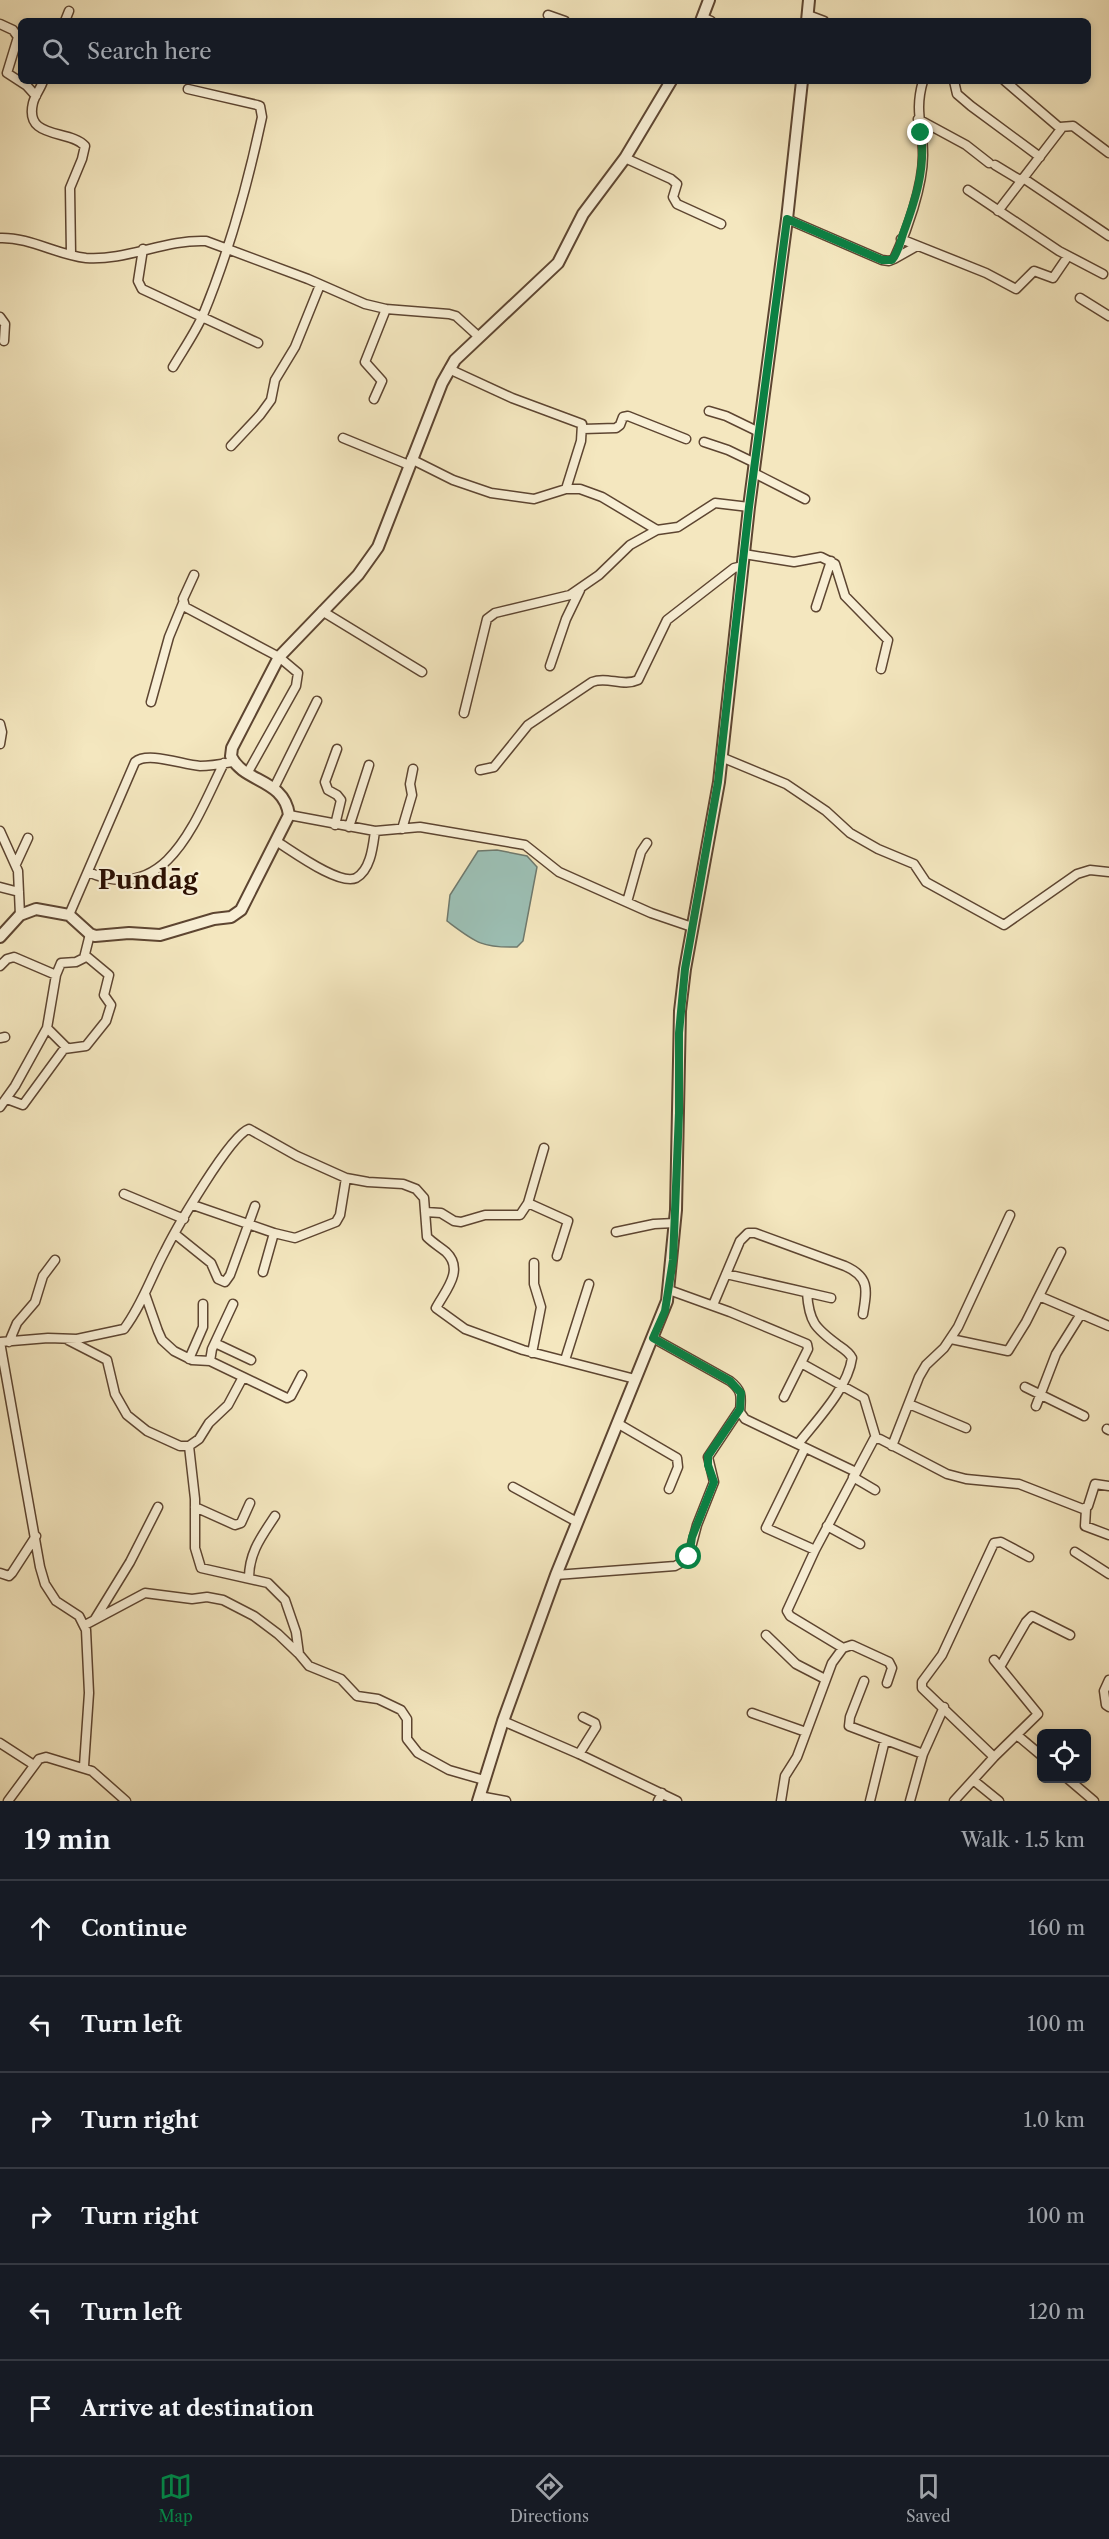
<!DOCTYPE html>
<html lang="en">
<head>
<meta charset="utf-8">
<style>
  :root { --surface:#171b24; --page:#242831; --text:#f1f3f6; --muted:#9ea1a6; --line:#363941; --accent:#0b8043 }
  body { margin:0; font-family:"Libre Caslon Text",serif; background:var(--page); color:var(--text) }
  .controls { position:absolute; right:18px; bottom:18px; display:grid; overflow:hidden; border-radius:9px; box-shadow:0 3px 9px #0003 }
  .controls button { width:54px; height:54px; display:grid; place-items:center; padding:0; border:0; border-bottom:2px solid var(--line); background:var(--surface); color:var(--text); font:30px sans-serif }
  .stop { position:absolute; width:18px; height:18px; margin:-14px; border:4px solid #0b8043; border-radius:50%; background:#fff }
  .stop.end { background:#0b8043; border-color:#fff; box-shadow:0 2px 6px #0008 }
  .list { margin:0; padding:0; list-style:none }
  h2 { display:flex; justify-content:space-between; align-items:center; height:78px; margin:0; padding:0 24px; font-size:26px }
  h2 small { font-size:20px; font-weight:400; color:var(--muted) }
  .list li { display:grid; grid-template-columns:39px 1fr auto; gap:18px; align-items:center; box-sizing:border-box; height:96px; padding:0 24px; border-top:2px solid var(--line) }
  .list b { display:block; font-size:22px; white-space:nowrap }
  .list em { font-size:20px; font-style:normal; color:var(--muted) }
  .icon { flex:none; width:33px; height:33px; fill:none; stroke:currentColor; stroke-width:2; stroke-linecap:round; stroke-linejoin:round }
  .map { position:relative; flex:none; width:1109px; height:1801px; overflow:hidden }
  .search { position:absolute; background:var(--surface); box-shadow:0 3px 9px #0003; left:18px; right:18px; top:18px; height:66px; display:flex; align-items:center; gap:15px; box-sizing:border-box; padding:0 21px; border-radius:9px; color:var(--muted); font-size:22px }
  .sheet { height:654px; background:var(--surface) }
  nav { display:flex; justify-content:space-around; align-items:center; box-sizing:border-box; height:84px; border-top:2px solid var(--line); background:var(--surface); font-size:16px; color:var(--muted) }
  nav a { display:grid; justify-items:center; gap:3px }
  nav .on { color:var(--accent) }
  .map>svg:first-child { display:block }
  .water { fill:#9cbfb4; stroke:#6f796d; stroke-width:1.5 }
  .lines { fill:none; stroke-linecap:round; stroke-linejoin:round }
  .minor-casing { stroke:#5d4531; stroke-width:11 }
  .tertiary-casing { stroke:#5d4531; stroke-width:14 }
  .minor { stroke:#f8efd5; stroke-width:8 }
  .tertiary { stroke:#f8efd5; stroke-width:10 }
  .route { stroke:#0b8043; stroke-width:8 }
  .labels { text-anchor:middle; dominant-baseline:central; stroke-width:4.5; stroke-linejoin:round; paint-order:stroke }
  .district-label { font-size:26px; font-weight:bold; fill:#2b0f02; stroke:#f8efd5 }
</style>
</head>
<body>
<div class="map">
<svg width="1109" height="1801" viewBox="0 0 1109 1801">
  <rect width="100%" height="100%" fill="#f4e7bf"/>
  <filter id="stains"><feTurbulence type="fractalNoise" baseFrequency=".00333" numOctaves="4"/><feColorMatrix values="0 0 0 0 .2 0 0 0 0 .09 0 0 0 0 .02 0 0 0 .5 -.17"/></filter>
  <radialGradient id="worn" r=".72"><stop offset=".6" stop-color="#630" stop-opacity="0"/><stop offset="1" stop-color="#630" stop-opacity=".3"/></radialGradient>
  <path class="water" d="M497 850 527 856 537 867 523 941 517 947C481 948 475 942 447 921L450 895 478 851Z"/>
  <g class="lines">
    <g class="minor-casing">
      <path id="minor" d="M548 15 565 21
        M808 15 824 21
        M702 17 711 21
        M65 21 69 11
        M0 24 13 30 18 37 7 73 27 86 36 96
        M43 81C41 88 35 95 33 103 24 140 70 129 85 146L82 159 70 188 71 254
        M954 81 957 94 971 106 1040 157
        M918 119 966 145 989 163
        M1060 127 1073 126 1109 153
        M625 158 671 179 677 184 673 197 677 204 721 224
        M995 165 1020 180V182
        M1023 178 1109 236
        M968 190 1059 251 1103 274
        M998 211 1061 129 1005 81
        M787 219 882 260 889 261 894 259C907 231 923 186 923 155 923 126 914 112 923 81
        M0 238C30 237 57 255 86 258 126 261 166 239 206 241L308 279 365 304 386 309 449 314 456 316 478 336
        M901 239 986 273 1016 289 1034 271 1053 278 1068 256
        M143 249 138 281 142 289 258 343
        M894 259 917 246
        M1080 298 1109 316
        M0 317 5 324 4 341
        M173 367C183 350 195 333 203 315 229 252 248 183 262 117L260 106 257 105 188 89
        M449 369 512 398 582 424 581 441 566 489
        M374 399 382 381 365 362 386 309
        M709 411 726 416 759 432
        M583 429 616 428 620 425 623 417 628 416 686 439
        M343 438 409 465
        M704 442 728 450 755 463
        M231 446 260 415 271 400 275 380 295 347 320 285
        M411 459 453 480 491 493 534 499 566 489H580L602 497 657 530 678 527 715 503 749 507
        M754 473 805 499
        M744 554 794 562 821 557 835 564 845 596 888 640 881 669
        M194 575 183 599 185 607 279 657 298 673 296 686 248 772
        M816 607 831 561
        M322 611 422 672
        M550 666 566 619 580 590
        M151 702 169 637 183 603
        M464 713 487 619 495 613 570 595 599 575 630 545 657 530
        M0 724 2 732 0 744
        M721 757 786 784 826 811 850 833 878 849 914 864 926 882 1004 925 1077 874 1090 870 1109 872
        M480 770 494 767 528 725 592 682C607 676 623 687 638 680L667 620 734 568 743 566
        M274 788 317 701
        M289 815 375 831 420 827 525 845 559 872 651 913 692 927
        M335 825 341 800 337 795 328 790 325 782 337 749
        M349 827 369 765
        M402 829 412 795 410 784 413 769
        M0 831 18 871 20 915
        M276 841C291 850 339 886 356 878 371 870 373 845 375 831
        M16 864 28 838
        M88 872C168 907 196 818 224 763
        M0 887 19 892
        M627 902 641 852 647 843
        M69 915 135 762C148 751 183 765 200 766 212 766 222 764 233 762
        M0 966 7 959 14 957 56 975 61 963 76 962 84 958 90 934
        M56 975 47 1028 67 1048
        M0 1038 5 1037
        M7 1099 23 1105 64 1049 86 1046 106 1021 111 1005 104 995 109 975 85 955
        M0 1107 15 1086 47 1028
        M124 1194 184 1219
        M528 1203 568 1221 557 1256
        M193 1205 274 1233 263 1272
        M426 1212 441 1213 454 1221 461 1222 485 1215H520L528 1203 544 1148
        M616 1232 654 1224 675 1223
        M274 1233 295 1238 336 1222 340 1215 346 1178
        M175 1234 211 1263 218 1279 225 1282 230 1275 255 1206
        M726 1274 831 1298
        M669 1290 730 1312 807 1344 808 1349 784 1397
        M145 1294 158 1331 162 1340 174 1351 192 1360 210 1361 287 1398 291 1396 302 1375
        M1039 1296 1109 1326
        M713 1305 740 1241 748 1233H755L845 1266C870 1277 867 1290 863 1314
        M653 1338 730 1381C743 1391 741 1397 740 1412L745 1419 856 1472
        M951 1339 1008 1351 1026 1322 1061 1252
        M68 1340 107 1360 115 1394 127 1415 147 1431 180 1446H189L199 1439 209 1423 228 1405 243 1377
        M0 1342 48 1338 77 1339 124 1329C142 1305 151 1277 165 1251 176 1229 230 1135 249 1129L297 1156 346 1178 368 1182 403 1184 416 1189 424 1198 427 1237C433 1243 440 1247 446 1252 465 1270 445 1291 436 1308L465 1329 523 1350 635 1379
        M0 1342 40 1567 45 1584 56 1601 79 1616 86 1630 89 1693 84 1766
        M9 1342 17 1323 35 1302 43 1276 55 1260
        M215 1343 251 1360
        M532 1353 541 1307 534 1284V1263
        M189 1359 203 1327V1304
        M565 1360 589 1284
        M210 1361 212 1349 233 1304
        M801 1363 864 1398 876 1438
        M1025 1387 1084 1416
        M909 1404 966 1428
        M1036 1406 1056 1354 1081 1314
        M617 1423 677 1458 678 1467 669 1489
        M1107 1429 1109 1430
        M798 1444C816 1421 848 1388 852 1358 849 1352 844 1349 838 1345 815 1328 809 1322 807 1293
        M189 1446 195 1499V1548L201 1568 268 1583 285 1600 296 1632 299 1654 309 1666 341 1679 357 1696 378 1699 401 1710 407 1719V1739L418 1753 449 1770 484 1780
        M892 1446 919 1377 926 1365 944 1348 958 1327 1010 1215
        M805 1448 766 1528 815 1550
        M853 1477 875 1490
        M513 1487 577 1522
        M195 1507 235 1525 241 1523 250 1503
        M1086 1509 1085 1526 1109 1535
        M827 1526 860 1544
        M1075 1552 1109 1574
        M0 1573 9 1576 12 1573 36 1536
        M556 1575 675 1566 688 1559 697 1525 714 1482 708 1457 740 1409
        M249 1578C249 1552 262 1536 275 1516
        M95 1619 130 1562 158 1507
        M85 1625 145 1593 192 1599 207 1597 223 1600 254 1616 278 1634 298 1653
        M766 1635 796 1664 825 1679
        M843 1648 790 1616 787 1611 815 1550 874 1439H880L947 1474 966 1479 1019 1484 1083 1509 1088 1506 1095 1484 1109 1486
        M1000 1667 1026 1622 1032 1616 1070 1635
        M1109 1680 1104 1691 1106 1705 1109 1707
        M864 1681 850 1717 849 1726 923 1754
        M752 1713 806 1732
        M503 1721 579 1754 677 1801
        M1017 1735 1042 1756
        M0 1743 34 1765
        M579 1754 596 1727 595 1723 583 1717
        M994 1757 922 1688V1682L942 1655 994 1543 1001 1542 1029 1557
        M1067 1778 1094 1801
        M973 1780 999 1801
        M479 1796 506 1801
        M8 1801 39 1759 46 1757 92 1771 126 1801
        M658 1801 662 1793
        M781 1801 785 1776 797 1757 832 1663 843 1648 852 1645 889 1662 892 1668 887 1683
        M870 1801 885 1740
        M910 1801 923 1754 944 1707
        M954 1801 994 1757 1038 1714 994 1660"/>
    </g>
    <g class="tertiary-casing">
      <path id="tertiary" d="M701 21 709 0
        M807 21 809 0
        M0 937 20 915 36 909 69 915 90 934 95 936 129 933 160 935 214 919 231 917 241 910 289 815C284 778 243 783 231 756L232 748 279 657 358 575 378 547 442 383 455 360 558 263 583 214 625 158 671 81
        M478 1801 503 1721 556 1575 667 1301 676 1210 680 1011 685 969 719 782 749 507 787 219 802 81"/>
    </g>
    <use href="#minor" class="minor"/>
    <use href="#tertiary" class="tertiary"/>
  </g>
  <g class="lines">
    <path class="route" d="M689 1557 692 1537 714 1482 708 1465V1456L740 1409 741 1393 730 1381 653 1338 665 1311 673 1260 679 1113V1033L685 969 718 782 749 507 787 219 882 260H892C898 253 900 243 903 234 915 201 926 169 921 133"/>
  </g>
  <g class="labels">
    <g class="district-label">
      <text x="148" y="880">Pundāg</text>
    </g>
  </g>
  <rect width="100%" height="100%" filter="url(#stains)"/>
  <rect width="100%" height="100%" fill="url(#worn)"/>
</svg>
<div class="controls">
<button><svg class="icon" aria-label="locate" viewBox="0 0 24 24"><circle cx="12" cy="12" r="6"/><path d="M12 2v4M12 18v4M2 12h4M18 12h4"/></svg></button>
</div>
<div class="stop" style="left:689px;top:1557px"></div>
<div class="stop end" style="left:921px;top:133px"></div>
<div class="search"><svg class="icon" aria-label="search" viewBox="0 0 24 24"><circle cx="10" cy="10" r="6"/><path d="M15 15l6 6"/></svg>Search here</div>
</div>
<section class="sheet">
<h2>19 min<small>Walk · 1.5 km</small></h2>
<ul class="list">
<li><svg class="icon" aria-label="ahead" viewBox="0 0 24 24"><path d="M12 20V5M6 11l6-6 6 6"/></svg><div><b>Continue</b></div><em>160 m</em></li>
<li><svg class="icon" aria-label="left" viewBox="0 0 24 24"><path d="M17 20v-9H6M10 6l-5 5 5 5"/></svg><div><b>Turn left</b></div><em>100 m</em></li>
<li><svg class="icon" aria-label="right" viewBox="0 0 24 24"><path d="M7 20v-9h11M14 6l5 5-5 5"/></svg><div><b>Turn right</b></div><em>1.0 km</em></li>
<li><svg class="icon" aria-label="right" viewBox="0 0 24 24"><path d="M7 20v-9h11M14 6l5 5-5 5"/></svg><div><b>Turn right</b></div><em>100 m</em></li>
<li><svg class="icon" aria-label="left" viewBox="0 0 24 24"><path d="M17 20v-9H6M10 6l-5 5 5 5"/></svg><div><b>Turn left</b></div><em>120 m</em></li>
<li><svg class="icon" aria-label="arrive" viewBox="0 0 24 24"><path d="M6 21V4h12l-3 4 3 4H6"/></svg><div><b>Arrive at destination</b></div></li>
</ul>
</section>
<nav>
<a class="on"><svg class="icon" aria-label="map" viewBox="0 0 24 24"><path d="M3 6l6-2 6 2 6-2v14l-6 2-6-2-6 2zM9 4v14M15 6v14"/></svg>Map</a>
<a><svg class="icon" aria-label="directions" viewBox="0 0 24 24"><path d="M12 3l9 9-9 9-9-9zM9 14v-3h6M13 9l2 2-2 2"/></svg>Directions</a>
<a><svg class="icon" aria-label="saved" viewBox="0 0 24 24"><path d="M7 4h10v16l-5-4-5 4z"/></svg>Saved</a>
</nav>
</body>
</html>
